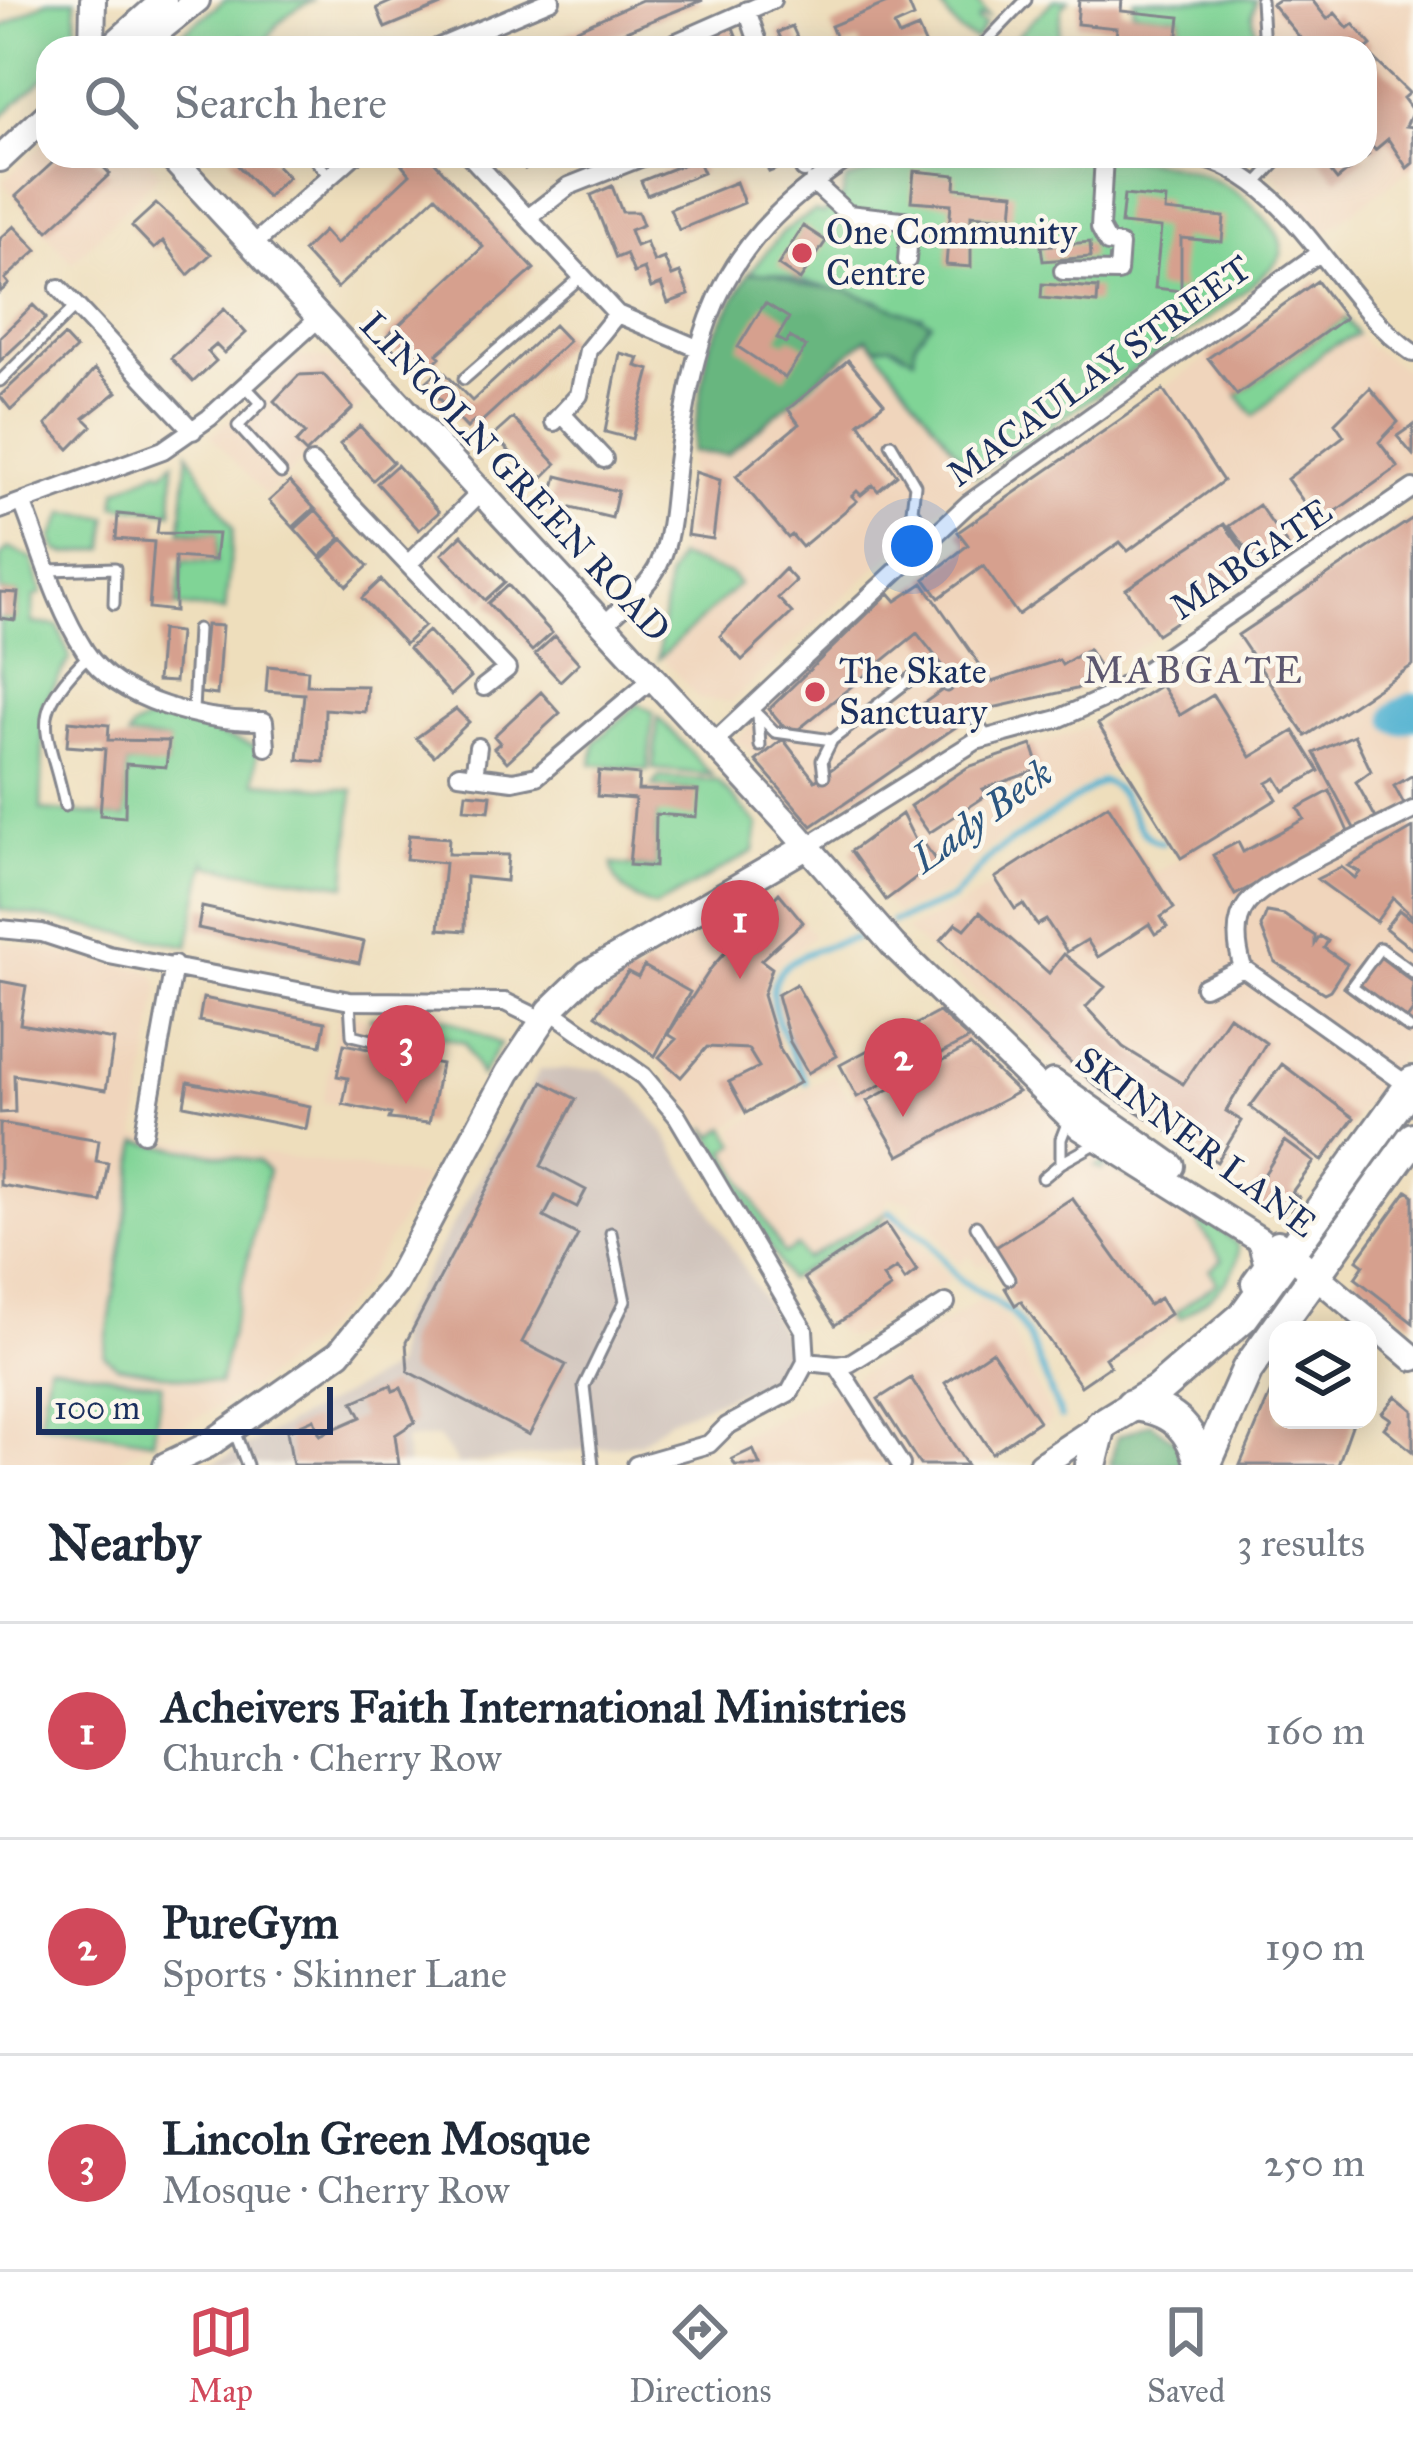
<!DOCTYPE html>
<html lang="en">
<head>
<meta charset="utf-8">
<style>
  :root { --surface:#fff; --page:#f2f2f3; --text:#1f2937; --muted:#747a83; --line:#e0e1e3; --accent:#d1495b }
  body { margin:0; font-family:"IM FELL Great Primer",serif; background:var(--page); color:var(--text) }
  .controls { position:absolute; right:36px; bottom:36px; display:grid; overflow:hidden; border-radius:24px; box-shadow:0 6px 30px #0003 }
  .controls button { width:108px; height:108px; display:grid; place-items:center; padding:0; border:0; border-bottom:3px solid var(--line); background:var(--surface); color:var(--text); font:60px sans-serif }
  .scale { position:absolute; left:36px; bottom:30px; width:297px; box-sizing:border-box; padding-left:12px; border:6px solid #1b2f5e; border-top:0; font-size:33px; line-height:42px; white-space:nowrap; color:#1b2f5e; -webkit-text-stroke:9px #fbf7ec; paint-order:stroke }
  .you { position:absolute; left:912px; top:546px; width:42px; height:42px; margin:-30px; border:9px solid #fff; border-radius:50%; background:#1a73e8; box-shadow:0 0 0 18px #1a73e833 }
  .badge { display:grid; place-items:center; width:78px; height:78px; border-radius:50%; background:var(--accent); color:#fff; font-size:39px; font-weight:700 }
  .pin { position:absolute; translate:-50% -99px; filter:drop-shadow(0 3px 6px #0008) }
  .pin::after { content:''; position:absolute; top:63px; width:42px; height:36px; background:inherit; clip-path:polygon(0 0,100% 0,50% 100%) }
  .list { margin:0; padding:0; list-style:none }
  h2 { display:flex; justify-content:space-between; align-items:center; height:156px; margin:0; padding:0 48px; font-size:51px }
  h2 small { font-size:39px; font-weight:400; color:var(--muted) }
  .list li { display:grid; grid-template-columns:78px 1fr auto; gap:36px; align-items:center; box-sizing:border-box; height:216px; padding:0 48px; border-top:3px solid var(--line) }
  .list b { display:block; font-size:45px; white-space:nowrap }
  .list p { margin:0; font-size:39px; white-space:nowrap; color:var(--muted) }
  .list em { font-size:39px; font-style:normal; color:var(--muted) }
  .icon { flex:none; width:66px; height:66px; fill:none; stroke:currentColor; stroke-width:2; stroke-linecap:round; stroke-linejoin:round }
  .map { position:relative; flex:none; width:1413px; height:1465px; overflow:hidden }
  .search { position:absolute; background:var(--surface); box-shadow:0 6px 30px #0003; left:36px; right:36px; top:36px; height:132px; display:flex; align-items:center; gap:30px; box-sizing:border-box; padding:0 42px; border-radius:36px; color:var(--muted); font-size:45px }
  .sheet { height:804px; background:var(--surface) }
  nav { display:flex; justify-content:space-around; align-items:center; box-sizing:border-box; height:168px; border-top:3px solid var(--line); background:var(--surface); font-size:33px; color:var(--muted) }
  nav a { display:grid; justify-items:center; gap:6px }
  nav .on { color:var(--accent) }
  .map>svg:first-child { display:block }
  .built { fill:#f0d5bc }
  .industrial { fill:#cec1b9 }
  .green { fill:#80d496; stroke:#4e827a; stroke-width:3 }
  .forest { fill:#68b67f; stroke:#42726e; stroke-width:3 }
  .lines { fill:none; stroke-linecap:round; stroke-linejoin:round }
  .stream { stroke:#53b2d1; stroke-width:6 }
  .river { stroke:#53b2d1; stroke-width:36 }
  .building { fill:#d6a08e }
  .lane-casing { stroke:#84868d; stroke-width:15 }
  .street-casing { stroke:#84868d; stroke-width:22 }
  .secondary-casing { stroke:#84868d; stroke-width:30 }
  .highway-casing { stroke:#84868d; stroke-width:36 }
  .lane { stroke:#fff; stroke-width:9 }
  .street { stroke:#fff; stroke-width:16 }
  .secondary { stroke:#fff; stroke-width:24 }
  .highway { stroke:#fff; stroke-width:30 }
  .poi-dot { fill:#d1495b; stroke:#fbf7ec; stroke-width:4.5 }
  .labels { text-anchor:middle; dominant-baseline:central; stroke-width:9; stroke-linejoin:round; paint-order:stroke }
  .poi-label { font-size:36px; fill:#1b2f5e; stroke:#fbf7ec; text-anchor:start }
  .street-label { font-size:36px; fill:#1b2f5e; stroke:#fbf7ec }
  .neighbourhood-label { font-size:39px; letter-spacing:3px; fill:#5c576f; stroke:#fbf7ec }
  .water-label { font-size:39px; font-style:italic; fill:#2c5680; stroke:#fbf7ec }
</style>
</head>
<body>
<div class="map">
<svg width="1413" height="1465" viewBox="0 0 1413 1465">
  <rect width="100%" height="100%" fill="#fbf7ec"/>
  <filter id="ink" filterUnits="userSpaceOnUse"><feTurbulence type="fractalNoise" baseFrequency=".00833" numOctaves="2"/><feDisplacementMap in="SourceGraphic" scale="24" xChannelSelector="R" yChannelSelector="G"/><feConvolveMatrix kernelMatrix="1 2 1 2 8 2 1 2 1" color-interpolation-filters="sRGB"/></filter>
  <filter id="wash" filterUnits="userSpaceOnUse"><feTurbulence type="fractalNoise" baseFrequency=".004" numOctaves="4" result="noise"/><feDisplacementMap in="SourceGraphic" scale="48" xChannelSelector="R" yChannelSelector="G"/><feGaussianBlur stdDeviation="2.7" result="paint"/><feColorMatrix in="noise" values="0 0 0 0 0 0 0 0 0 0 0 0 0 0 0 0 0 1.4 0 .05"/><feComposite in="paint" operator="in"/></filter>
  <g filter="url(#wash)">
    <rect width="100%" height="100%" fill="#eedebc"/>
    <path class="built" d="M1191 0H1413V167L1323 234 1259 156H1365V48H1208L1214 31Z
      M48 139V156H146L160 173 72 263 2 182Z
      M1317 281 1368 346 1413 375V425L1398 437 1413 455V464L1290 549 1258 505 1229 526 1260 567 1076 689 979 711 812 826 747 748 734 741 889 593 897 601 968 545 958 532Z
      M868 338 975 476 731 702 699 699 661 657 738 584 729 574 678 557 691 452 727 454Z
      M299 357 328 358 367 398 266 496 211 436Z
      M1413 518V1040L1322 1161 1314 1162 1292 1191 1299 1197 1289 1210 1269 1212 1089 1091 905 930 960 906 1108 805 1153 875 1180 858 1122 762 982 852 950 891 895 913 851 852 969 767 1099 724Z
      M779 893 814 936 772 968 764 988 779 1048 800 1082 712 1137 655 1056 613 1026 644 966Z
      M0 942 145 970 155 976 159 988 136 1136 426 1177 364 1283 314 1340 248 1391 107 1465H0Z
      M339 1012 425 1032 415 1092 379 1085 373 1112 323 1102Z
      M969 1039 1071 1126 1237 1244 1239 1261 1206 1301 1081 1391 985 1262 978 1267 970 1255 958 1264 927 1222 912 1217 914 1202 889 1198 882 1215 805 1259 797 1247 784 1254 726 1151 740 1142 733 1129 834 1073 850 1100Z
      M889 1211 951 1280 862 1335 847 1337 820 1317 794 1273 888 1218Z
      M980 1300 1006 1318 1053 1421 984 1465H735L730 1451 740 1436 833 1391Z"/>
    <path class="industrial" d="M601 1069 633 1092 664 1132 781 1331 787 1348 776 1377 669 1420 640 1443 458 1465 438 1437 404 1440 408 1465H210L394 1368 398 1322 540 1070Z"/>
    <path class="green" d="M49 0H75L77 47 48 48V74L0 118V28Z
      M225 0H314C291 11 271 23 265 48H255L243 36 229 48H181L173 40Z
      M936 0H976L989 17 979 16 978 21 985 24 976 40 960 32Z
      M1054 0H1069L1062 7 1057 44 1004 48Z
      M1134 0H1256L1252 14 1259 48H1227L1214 32 1208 48H1141L1142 38 1177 42 1180 17 1133 12Z
      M921 156C1018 156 1194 135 1262 215 1273 228 1284 237 1281 255 1265 290 1023 442 975 476L875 347 891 345 903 354 924 332 923 316H905L879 301 776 274 749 273 783 232 815 211 823 214 842 198 846 180Z
      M1345 318 1357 334 1324 351 1254 416 1237 395Z
      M188 452 233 529 225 611 177 606 182 561 216 563 217 534 181 531Z
      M174 462 172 512 115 506 117 490 159 470 162 473Z
      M65 513 108 517 105 549 67 554 57 550 52 538Z
      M9 548 32 559 42 593 34 597 32 623 58 626 70 658 44 704 41 810 125 817 126 764 166 766 168 741 128 737 132 729 158 715 257 747 255 782 353 790 346 885 208 866 206 861 188 946 0 909V618L15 619 18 594 0 592V557Z
      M678 557 730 574 739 584 658 659 668 579Z
      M638 704 653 712 648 770 592 764 595 742Z
      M658 717 712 775 653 769Z
      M659 777 718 781 758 825 754 851 655 907C636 900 612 888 612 864L655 869 656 814 698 791 653 786Z
      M369 1018 447 1019 500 1044 481 1076 465 1043Z
      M706 1127 713 1136 726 1128 736 1144 726 1151 784 1254 797 1246 806 1259 885 1213 881 1223 788 1280Z
      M138 1142 258 1161 268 1171 219 1384 117 1366 104 1355Z
      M1102 1162 1205 1216 1237 1244C1246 1275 1203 1303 1180 1318L1176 1312 1217 1282 1210 1270 1222 1260 1192 1214 1106 1164 1102 1170 1095 1166Z
      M49 1365 162 1384 153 1441 40 1423Z"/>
    <path class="forest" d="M749 273 776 274 800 284 849 291 931 322 915 342 914 358 891 345 875 347 867 338 727 455 691 452 709 344Z
      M1150 1423 1179 1444 1182 1465H1110L1117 1437Z"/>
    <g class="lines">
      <path class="stream" d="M892 922 952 899 993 854 1102 781C1135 791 1128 835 1162 843
        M806 1082C763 994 745 964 856 938
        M889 1211 927 1239 959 1279 1013 1314 1030 1340 1061 1417"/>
      <path class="river" d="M1401 717 1413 711"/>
    </g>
    <g id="blocks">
      <path class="building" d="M395 0H453L385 28 377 8Z
        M642 0H703L606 39 607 44 596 48H535Z
        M894 0H907L914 17 894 26 899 36 918 28 927 48H861L858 41 840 48 831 26Z
        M1079 0H1122L1121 11 1180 17 1177 42 1137 38 1136 48H1115L1117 28 1077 24Z
        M1278 0H1312L1327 19 1335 13 1348 28 1353 24 1371 45 1365 50 1409 93 1403 98 1413 111 1406 126 1413 127V163L1407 168 1388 139 1375 150 1365 138V48H1292L1302 40 1272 4Z
        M732 25 741 48H716L710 34Z
        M792 26 802 48H785L778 32Z
        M60 156H93L110 174 48 231 16 196Z
        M229 156H268L288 177 267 197Z
        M404 156H429L534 269 437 354 440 357 419 377 384 339 483 247 457 218 436 196 337 288 303 251 324 231 336 244 410 174 399 161Z
        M520 156H556L525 169Z
        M762 156H787L790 164 769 172Z
        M1318 156H1367L1337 180Z
        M697 159 703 173 647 195 641 181Z
        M914 171 956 175 955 188 1014 193 1012 218 971 215V267L946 265 951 204 911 201Z
        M736 182 744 203 679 230 670 209Z
        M612 186 622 212H638L643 225 630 230 636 246 646 242 654 262 664 258 672 276 680 273 689 295 668 303 661 284 651 288 644 269 634 273 626 254 616 258 591 195Z
        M1124 195 1166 199 1165 211 1224 217 1222 242 1181 238V291L1155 288 1161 228 1121 224Z
        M156 204 211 254 188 275 163 241 154 249 132 226Z
        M14 226 37 250 5 279 9 284 0 292V239Z
        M803 226 826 241 800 280 778 265Z
        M1090 242 1091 257 1043 261 1041 246Z
        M1317 281 1345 318 1237 395 1208 358Z
        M1042 284 1098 288 1097 303 1041 298Z
        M765 303 789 318 777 338 786 343 790 337 806 347 785 378 738 347Z
        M33 305 46 318 0 361V337Z
        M224 309 246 333 224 353 216 345 208 352 216 361 193 382 171 358Z
        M554 325 569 341 478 425 474 421 467 428 425 383 441 369 472 401Z
        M64 336 76 349 11 410 0 396Z
        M620 353 639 358 636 366 650 370 632 439 605 432Z
        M848 360 884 403 859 423 897 475 878 491 873 485 861 495 857 491 852 496 857 501 802 547 792 535 788 538 736 476 799 424 788 409Z
        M95 369 117 392 84 418 92 426 69 449 46 425Z
        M323 374 353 408 306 453 296 443 305 433 274 401 299 375Z
        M1370 388 1398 422 1379 442 1398 467 1319 523 1287 479 1344 436 1335 423Z
        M1163 390 1223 481 1128 551 1120 542 1018 615 983 566 939 598 925 579 968 545 958 532Z
        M513 418 556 464 538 482 494 435Z
        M1413 425V455L1397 436Z
        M360 426 393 462 373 480 340 444Z
        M397 465 439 512 419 530 377 483Z
        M695 472 720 480 713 539 687 535Z
        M557 476 618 491 612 518 550 503Z
        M290 482 314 508 293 527 269 501Z
        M1259 505 1290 549 1260 567 1229 526Z
        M316 510 341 538 320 557 295 529Z
        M118 514 159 518 157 533 218 534 215 560 175 557V611L149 608 154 542 116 539Z
        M1413 518V665L1306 736 1238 635Z
        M1224 524 1257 569 1157 634 1126 589Z
        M462 535 505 582 485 600 442 554Z
        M343 539 368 566 347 586 322 559Z
        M785 569 796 581 778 598 792 613 742 660 720 636Z
        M381 580 424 626 405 644 362 598Z
        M923 583 992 682 1059 660 1062 665 1088 649 1103 673 1076 689 979 711 812 826 756 761 783 739 815 781 955 681 917 633 799 729 784 727 769 709 889 593 896 601Z
        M508 585 552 633 532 651 488 603Z
        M0 592 18 593 15 620 0 618Z
        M206 625 222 626 217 695 200 693Z
        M161 630 179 632 175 682 157 681Z
        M428 631 471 677 451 695 409 648Z
        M555 636 579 663 560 681 535 654Z
        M268 666 308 670 307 685 367 686 365 712 325 709 324 762 298 760 304 694 266 691Z
        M1161 685 1180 715 1213 695 1251 757 1294 731 1319 771 1284 791 1276 778 1267 783 1277 799 1181 858 1098 724Z
        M541 692 560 713 507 762 494 748 500 743 494 736Z
        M456 709 469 722 434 756 416 738Z
        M69 721 109 725 108 740 169 741 166 767 126 764 125 817 100 815 105 749 67 746Z
        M1354 735 1371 771 1356 782 1377 820 1356 832 1314 753Z
        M1032 745 1040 769 983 789 987 795 929 833 910 806 968 767Z
        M599 771 639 775 638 790 698 791 696 817 656 814 655 867 629 865 635 799 597 796Z
        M1413 775V801L1405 806 1394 786Z
        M1330 791 1349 834 1235 895 1213 855 1238 842 1243 852 1304 819 1298 808Z
        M466 793 491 795 489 811 464 809Z
        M1108 805 1174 908 1161 917 1167 927 1155 934 1149 924 1098 957 1087 940 1067 952 1046 920 1037 925 1023 904 1015 909 995 878Z
        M902 814 919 848 924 844 937 862 886 900 851 851Z
        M1413 828V917L1393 898 1376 922 1317 879 1341 867 1355 878 1360 872 1348 866Z
        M409 835 449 838 448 854 508 855 506 881 466 877 465 931 439 929 445 863 406 859Z
        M779 893 803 922 761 960 772 968 763 995 779 1048 800 1082 746 1113 729 1082 759 1067 748 1049 707 1047 681 1077 659 1057 676 1039 668 1034 712 967Z
        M202 907 364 942 359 963 198 928Z
        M1399 910 1413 921V950L1385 928Z
        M980 912 1049 973 1064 954 1105 987 1086 1007 1123 1047 1183 1084 1229 1016 1266 1043 1226 1111 1242 1121 1217 1162 1096 1086 941 940 956 923 965 929Z
        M1267 912 1284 915 1315 936V944L1320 936 1328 941 1324 948 1347 964 1330 990 1324 993 1275 962 1261 927Z
        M1371 950 1413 982V1011L1400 1029 1343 987Z
        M644 966 690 992 655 1056 596 1015 628 972 638 977Z
        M0 981 26 986 20 1024 114 1040 106 1090 14 1075 15 1112 0 1113Z
        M796 984 837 1056 808 1073 790 1042 777 995Z
        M203 998 325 1022 321 1045 199 1021Z
        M939 1012 969 1039 857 1097 840 1065Z
        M344 1044 441 1064 429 1123 389 1119 391 1114 343 1104 348 1078 337 1076Z
        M970 1046 1018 1092 899 1156 867 1101Z
        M1282 1064 1354 1118 1322 1161 1250 1107Z
        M188 1082 310 1106 306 1129 184 1105Z
        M543 1082 576 1099 541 1166 586 1190 577 1207 555 1196 544 1217 578 1235 522 1342 566 1365 529 1435 408 1371 406 1342Z
        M0 1123 99 1140 96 1161 108 1163 101 1202 0 1185Z
        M1285 1141 1314 1162 1292 1192 1299 1197 1289 1210 1269 1212 1249 1199Z
        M1407 1191 1413 1195V1323L1355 1278 1364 1265 1357 1260Z
        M1072 1198 1149 1305 1160 1298 1170 1314 1105 1358 1110 1366 1081 1386 1021 1301 1015 1305 1005 1288 1014 1280 993 1249Z
        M886 1224 917 1271 905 1280 897 1268 883 1277 891 1288 835 1325 804 1278Z
        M992 1351 1039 1421 992 1453 945 1383Z
        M911 1378 967 1465H920L878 1399Z
        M391 1385 393 1391 401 1388 415 1422 395 1435 399 1465H293L287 1431 314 1419 320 1435 361 1417 353 1402Z
        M1273 1387 1278 1390V1420H1354L1338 1465H1240Z
        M1396 1396 1413 1410V1452L1384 1428 1391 1419 1382 1413Z
        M753 1449 760 1465H735L732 1459Z"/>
    </g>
  </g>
  <g filter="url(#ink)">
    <use href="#blocks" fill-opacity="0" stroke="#84868d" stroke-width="3"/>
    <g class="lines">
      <g class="lane-casing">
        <path id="lane" d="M1261 0 1264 48
          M809 46 811 48
          M980 48 1026 0
          M312 156 330 177
          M1256 184 1282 156
          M464 379 581 277
          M0 381 76 306
          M245 386 261 403 238 426 281 473
          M891 444 915 485 912 510 932 536
          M49 570 115 568 114 604
          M750 707 775 732 832 740 930 664 947 686
          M193 711 197 629
          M758 715 760 746
          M972 717 987 736
          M824 776 822 760 832 740
          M65 806C51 731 22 720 88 656
          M350 1001 352 1035 417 1051
          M1409 1028 1352 986 1380 948 1413 972
          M1068 1121 1061 1139V1163L1097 1143
          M1043 1178 1061 1163
          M976 1226 1009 1279
          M235 1433 247 1465
          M593 1465 584 1386 625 1301 611 1233"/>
      </g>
      <g class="street-casing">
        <path id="street" d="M747 10 760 48
          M437 48 551 0
          M663 48 772 0
          M470 156 617 314 695 347
          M800 156 804 169
          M1194 156C1295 177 1334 298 1413 353
          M813 182 848 214 910 221 907 260
          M529 217 569 186 645 156
          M253 245 353 156
          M1063 271 1118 272 1120 245 1108 243 1100 228 1104 156
          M59 288 193 431
          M562 414 604 459
          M554 422 579 395 588 350 617 314
          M312 463 507 669 484 687
          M23 504C42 553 56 606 85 651 119 703 207 722 264 721L266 747
          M0 510 163 450 209 418 319 318
          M408 564 480 493
          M603 626C621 607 648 588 659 564 674 533 673 489 678 455 699 311 725 238 852 156
          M713 743 968 504 1318 254
          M459 774 513 781 537 776 652 679
          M474 776 478 747
          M1413 810C1375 831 1272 874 1247 904 1233 922 1237 948 1243 968L1413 1089
          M808 846 976 741 1058 719 1109 696 1413 488
          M0 929 42 933 109 955 350 1001 505 1002 542 1020
          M1204 987 1243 968
          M550 1010 643 1076 677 1116 804 1330 806 1362 837 1365 901 1465
          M144 1133 174 965
          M837 1365 850 1363 946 1303
          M636 1465 709 1444 727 1426 790 1392 806 1362"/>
      </g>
      <g class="secondary-casing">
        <path id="secondary" d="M92 48 93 0
          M110 48 164 0
          M137 48 197 0
          M170 156 786 822 893 945 1080 1127 1260 1240 1267 1265 1254 1283
          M0 159 48 114
          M1053 1082 1172 1166
          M1278 1243 1413 1358
          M166 1465 208 1445 339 1353 395 1284 508 1073 550 1010 587 974 808 846
          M1041 1465 1101 1425"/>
      </g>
      <g class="highway-casing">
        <path id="highway" d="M1131 1405C1171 1408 1191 1427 1201 1465
          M1091 1465 1101 1425 1158 1390 1243 1317 1413 1082
          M1205 1465 1247 1370 1413 1138"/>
      </g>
      <use href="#lane" class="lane"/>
      <use href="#street" class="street"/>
      <use href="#secondary" class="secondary"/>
      <use href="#highway" class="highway"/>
    </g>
  </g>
  <g class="poi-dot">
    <circle cx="802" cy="253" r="12"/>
    <circle cx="815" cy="692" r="12"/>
  </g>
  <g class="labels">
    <g class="poi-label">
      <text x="826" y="232">One Community<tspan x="826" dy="41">Centre</tspan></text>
      <text x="839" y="671">The Skate<tspan x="839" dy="41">Sanctuary</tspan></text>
    </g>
    <g class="street-label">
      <text transform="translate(1099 371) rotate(-36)">MACAULAY STREET</text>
      <text transform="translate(515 477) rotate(47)">LINCOLN GREEN ROAD</text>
      <text transform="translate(1251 559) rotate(-34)">MABGATE</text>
      <text transform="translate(1196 1142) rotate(37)">SKINNER LANE</text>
    </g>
    <g class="neighbourhood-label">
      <text x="1194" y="670">MABGATE</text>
    </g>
    <g class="water-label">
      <text transform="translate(982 816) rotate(-36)">Lady Beck</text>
    </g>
  </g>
</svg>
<div class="controls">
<button><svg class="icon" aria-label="layers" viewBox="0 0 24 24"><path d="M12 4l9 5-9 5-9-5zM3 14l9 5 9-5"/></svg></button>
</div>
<div class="scale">100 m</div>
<div class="you"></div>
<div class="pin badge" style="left:740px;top:979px">1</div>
<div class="pin badge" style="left:903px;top:1117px">2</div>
<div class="pin badge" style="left:406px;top:1104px">3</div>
<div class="search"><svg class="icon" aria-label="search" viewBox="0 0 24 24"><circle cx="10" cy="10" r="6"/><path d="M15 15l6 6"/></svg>Search here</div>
</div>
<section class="sheet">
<h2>Nearby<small>3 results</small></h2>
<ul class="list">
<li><span class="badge">1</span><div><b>Acheivers Faith International Ministries</b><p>Church · Cherry Row</p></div><em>160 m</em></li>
<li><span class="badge">2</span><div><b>PureGym</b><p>Sports · Skinner Lane</p></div><em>190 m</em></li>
<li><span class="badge">3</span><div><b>Lincoln Green Mosque</b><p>Mosque · Cherry Row</p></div><em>250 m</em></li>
</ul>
</section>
<nav>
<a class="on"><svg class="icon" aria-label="map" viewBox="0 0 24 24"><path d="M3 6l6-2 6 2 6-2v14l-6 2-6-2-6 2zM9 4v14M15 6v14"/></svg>Map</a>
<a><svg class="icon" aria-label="directions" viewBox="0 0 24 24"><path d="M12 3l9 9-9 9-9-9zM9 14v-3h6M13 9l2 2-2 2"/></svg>Directions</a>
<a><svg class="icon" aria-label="saved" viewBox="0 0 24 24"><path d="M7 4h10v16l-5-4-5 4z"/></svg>Saved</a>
</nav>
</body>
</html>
